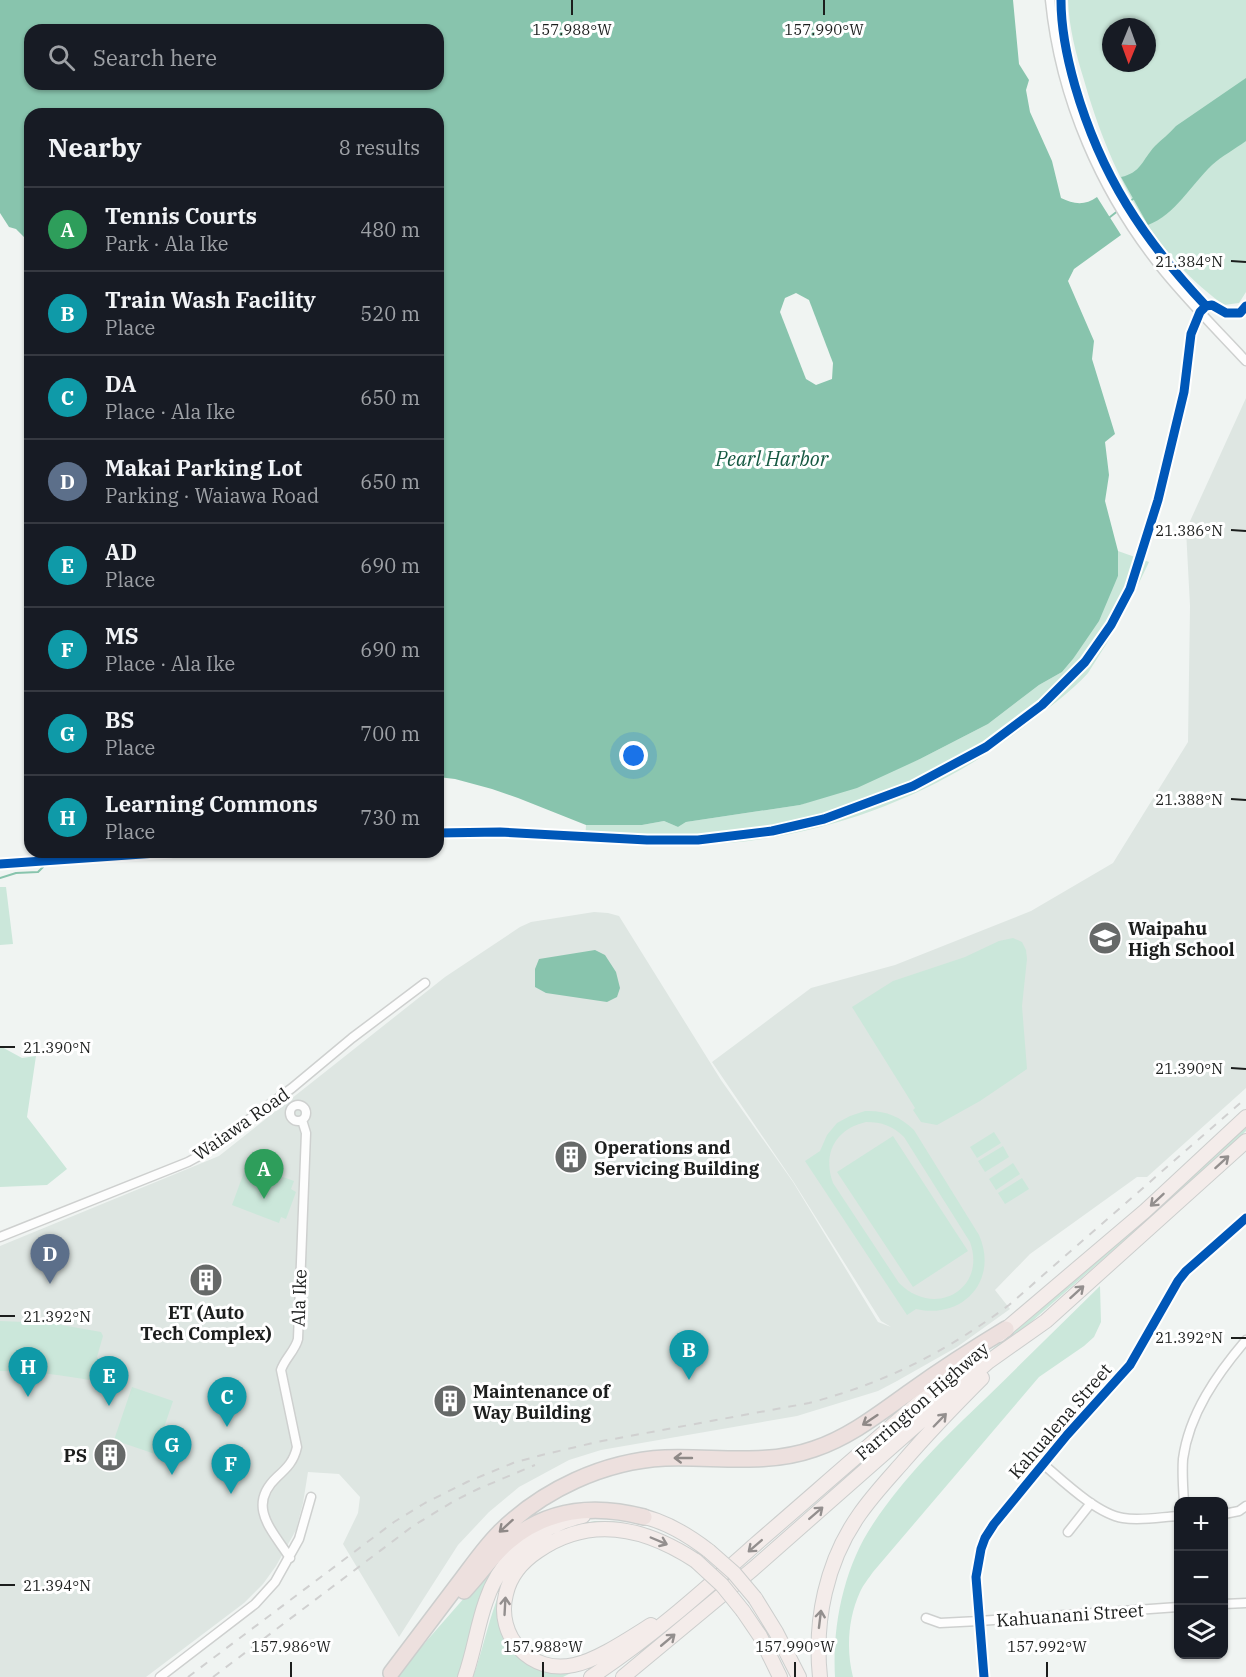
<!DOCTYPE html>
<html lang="en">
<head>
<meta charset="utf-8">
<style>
  :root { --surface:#171b24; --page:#242831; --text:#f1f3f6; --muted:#9ea1a6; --line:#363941; --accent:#666968 }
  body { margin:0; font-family:"IBM Plex Serif",serif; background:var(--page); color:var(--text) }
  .controls { position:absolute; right:18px; bottom:18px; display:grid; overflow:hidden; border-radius:12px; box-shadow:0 2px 4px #0004 }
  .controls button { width:54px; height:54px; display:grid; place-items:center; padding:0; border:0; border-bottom:2px solid var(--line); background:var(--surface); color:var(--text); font:30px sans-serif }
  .compass { position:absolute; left:1102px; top:18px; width:54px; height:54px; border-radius:50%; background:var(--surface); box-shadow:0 2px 4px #0004; rotate:181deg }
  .you { position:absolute; left:634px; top:756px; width:21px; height:21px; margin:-15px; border:4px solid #fff; border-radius:50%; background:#1a73e8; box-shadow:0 0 0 9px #1a73e833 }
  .badge { display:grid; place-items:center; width:39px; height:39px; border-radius:50%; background:var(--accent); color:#fff; font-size:20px; font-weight:700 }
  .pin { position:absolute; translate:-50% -50px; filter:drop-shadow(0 2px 3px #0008) }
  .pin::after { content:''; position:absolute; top:32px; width:21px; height:18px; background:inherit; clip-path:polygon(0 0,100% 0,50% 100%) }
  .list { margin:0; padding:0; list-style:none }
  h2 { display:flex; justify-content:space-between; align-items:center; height:78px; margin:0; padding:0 24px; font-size:26px }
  h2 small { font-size:20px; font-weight:400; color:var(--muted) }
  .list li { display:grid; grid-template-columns:39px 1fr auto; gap:18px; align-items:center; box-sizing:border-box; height:84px; padding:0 24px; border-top:2px solid var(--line) }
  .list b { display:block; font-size:22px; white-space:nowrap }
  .list p { margin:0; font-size:20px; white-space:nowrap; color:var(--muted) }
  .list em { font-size:20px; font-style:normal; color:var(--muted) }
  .icon { flex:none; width:33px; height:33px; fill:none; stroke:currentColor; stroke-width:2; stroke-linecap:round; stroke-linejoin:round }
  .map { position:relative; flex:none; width:1246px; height:1677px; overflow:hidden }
  .search { position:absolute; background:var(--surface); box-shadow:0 2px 4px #0004; left:24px; top:24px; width:420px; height:66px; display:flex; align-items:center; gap:15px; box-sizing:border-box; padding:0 21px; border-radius:18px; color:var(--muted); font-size:22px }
  .panel { position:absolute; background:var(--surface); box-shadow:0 2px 4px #0004; left:24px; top:108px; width:420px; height:750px; border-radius:18px }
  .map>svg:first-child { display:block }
  .built { fill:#dee6e2 }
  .green { fill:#cbe7da; fill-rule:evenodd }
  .water { fill:#88c4ad; fill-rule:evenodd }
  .pier { fill:#f0f4f2 }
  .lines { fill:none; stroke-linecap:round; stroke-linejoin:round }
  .stream { stroke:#88c4ad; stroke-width:2 }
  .minor-casing { stroke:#ced0cf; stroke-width:11 }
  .primary-casing { stroke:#cccecd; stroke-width:16 }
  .motorway-casing { stroke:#cccecd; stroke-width:18 }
  .minor { stroke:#fdfdfd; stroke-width:8 }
  .primary { stroke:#f4ecea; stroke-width:14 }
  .motorway { stroke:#ede0de; stroke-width:15 }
  .rail { stroke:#d0d0d0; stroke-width:2; stroke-dasharray:8 8; stroke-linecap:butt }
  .primary-bridge-casing { stroke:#cccecd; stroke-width:16; stroke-linecap:butt }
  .primary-bridge { stroke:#f4ecea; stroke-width:14 }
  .cycleway-casing { stroke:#fff; stroke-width:13 }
  .cycleway { stroke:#0057b8; stroke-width:9 }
  .oneway { stroke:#938f8e }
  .oneway2 { stroke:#8f8987 }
  .ticks { fill:none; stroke:#1c1e1d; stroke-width:2 }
  .labels { text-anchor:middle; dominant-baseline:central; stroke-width:6; stroke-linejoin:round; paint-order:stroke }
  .poi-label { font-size:18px; font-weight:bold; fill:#1c1e1d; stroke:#fff; text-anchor:start }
  .street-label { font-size:18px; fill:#1c1e1d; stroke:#fff }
  .water-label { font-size:20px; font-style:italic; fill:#165942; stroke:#fff }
  .ticks-label { font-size:15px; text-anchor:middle; fill:#1c1e1d; stroke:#fff; stroke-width:6; stroke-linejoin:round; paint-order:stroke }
</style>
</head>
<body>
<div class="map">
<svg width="1246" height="1677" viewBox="0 0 1246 1677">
  <rect width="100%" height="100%" fill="#f0f4f2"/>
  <path class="built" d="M1246 398V1088L1147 1177H1137L1030 1254 995 1290 1010 1309 957 1347 897 1381 878 1391 797 1416 601 1450 569 1460 519 1487 489 1512 458 1545 399 1637 343 1544 358 1513 360 1497 339 1474 308 1472 303 1503 296 1530 276 1566 263 1584 244 1603 146 1677H0V1246L219 1156 445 977 520 927 531 922 594 912 608 913 619 916 721 1080 793 1182 878 1322 891 1327 881 1321 793 1181 712 1062 811 988 895 965 1031 911 1113 863 1188 742 1190 606 1186 530Z"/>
  <path class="green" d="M1068 0H1246V292L1239 303 1224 305C1150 253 1108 165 1084 80 1076 54 1069 28 1068 0ZM1111 27H1147V63H1111Z
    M1118 551 1149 562C1134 593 1119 625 1100 654 1096 660 1092 667 1088 673 1071 692 1049 707 1029 723 936 798 814 842 694 845 658 847 621 844 585 842L586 825H642L664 821 678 827 686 822 800 805 920 759 988 724 1039 685 1062 672 1073 659 1118 576Z
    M0 887H6L13 944 0 945Z
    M1013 938 1022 942 1026 950 1027 959 1022 1006 1027 1069 980 1101 937 1125 921 1122 913 1110 915 1108 852 1007 893 981 965 957 999 941Z
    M0 1046 22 1058 36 1056 27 1117 67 1169 47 1185 0 1187Z
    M865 1111C884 1110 900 1116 914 1130L979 1235C999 1280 963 1320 916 1309L907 1315 805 1161 820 1151 827 1135 837 1123 850 1116ZM866 1122C882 1122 893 1126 904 1137L970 1242C987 1289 935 1319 899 1283L833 1183C822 1153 836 1129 866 1122Z
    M1246 1125V1131L1217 1159 769 1552 766 1549Z
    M994 1132 1001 1143 977 1158 970 1147Z
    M893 1136 968 1251 913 1287 837 1172Z
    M1003 1146 1009 1157 985 1172 978 1161Z
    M1013 1163 1020 1174 996 1190 989 1179Z
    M247 1164 294 1181 291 1189 296 1192 286 1219 281 1217 279 1223 232 1205Z
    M1022 1178 1029 1189 1005 1204 998 1193Z
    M1100 1286 1101 1322 1094 1337 1084 1346 1039 1377 873 1572C869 1578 863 1585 860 1592 848 1618 846 1650 853 1677H835C832 1626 844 1567 873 1524 904 1477 945 1437 986 1398 1024 1361 1062 1323 1100 1286Z
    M0 1321 50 1323 101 1332 103 1336 97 1357 100 1361 94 1381C63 1375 32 1371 0 1371Z
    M132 1387 173 1401 155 1454 114 1440Z
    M595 1521 628 1522H605L584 1525 510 1578V1641L573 1672 563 1677H473C482 1652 487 1627 496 1602 511 1558 550 1529 595 1521Z
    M486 1573H491C474 1606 473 1644 457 1677H395Z"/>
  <path class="water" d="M0 0H1013L1019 64 1029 80 1026 90 1030 112 1052 161 1061 198C1073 204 1085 206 1097 197L1121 235 1074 269 1068 281 1094 341 1092 359 1115 434 1105 442 1109 475 1105 501 1118 551V576L1099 621 1073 659 1062 672 1039 685 988 724 920 759 857 788 800 805 686 822 678 827 664 821 642 825H586L518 798 492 789 455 779 438 777V114H30V243L16 229 9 227 0 213ZM30 30H438V84H30Z
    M1246 78V141C1235 149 1222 156 1212 165 1190 186 1176 214 1148 225L1121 177C1141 173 1142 160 1155 146 1162 139 1169 134 1176 126Z
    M595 950 605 955 616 972 620 988 617 997 607 1002 546 993 535 987V969L539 959Z"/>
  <path class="pier" d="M796 293 809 300 833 363 832 379 816 385 806 379 780 312 785 298Z"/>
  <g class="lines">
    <path class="stream" d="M1123 206 1133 199
      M1110 217 1119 210
      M0 878 16 873 38 872 43 867V852"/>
    <g class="minor-casing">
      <path id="minor" d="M1050 0C1060 99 1101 193 1163 270 1189 302 1218 331 1246 361
        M290 1113a8 8 0 1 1 16 0a8 8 0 1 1-16 0Z
        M0 1237 188 1162 199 1156 292 1088 352 1038 425 983
        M1043 1464C1063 1481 1097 1514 1123 1518 1141 1521 1161 1517 1178 1516
        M1184 1502C1183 1488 1182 1473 1183 1459 1189 1414 1217 1374 1246 1340
        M1224 1514 1239 1511 1246 1506
        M1068 1532 1091 1503
        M290 1558C272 1530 246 1506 277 1477 287 1468 294 1461 297 1447L281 1370C285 1358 295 1351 298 1339L306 1133 302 1120
        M1224 1604 1246 1603
        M926 1618 940 1623 979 1621 1178 1607
        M160 1677 255 1604 275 1582 299 1539 311 1497
        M984 1677 976 1577 981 1549 985 1538 994 1524 1067 1435 1130 1365 1178 1281 1186 1271 1246 1218"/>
    </g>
    <g class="primary-casing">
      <path id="primary" d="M999 1335 1145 1211 1246 1117
        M635 1515C662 1519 687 1534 709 1551
        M755 1598 776 1632 799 1677
        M743 1611 760 1636 780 1677
        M651 1625C630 1638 598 1660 574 1665 531 1675 495 1636 506 1594 510 1576 523 1561 538 1551 591 1514 646 1528 696 1561
        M465 1677C474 1652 477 1626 486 1601 500 1558 539 1525 583 1516
        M591 1677C651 1638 704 1590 757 1543 831 1479 903 1415 978 1353
        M623 1677 753 1569 988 1362 1046 1321 1246 1141
        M820 1677C814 1621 826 1562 859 1515 872 1496 888 1479 903 1462 928 1433 955 1405 982 1378"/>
    </g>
    <g class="motorway-casing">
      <path id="motorway" d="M464 1591C479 1575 492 1556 508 1542 548 1508 595 1504 644 1517
        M391 1673C414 1643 436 1613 459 1583 472 1566 484 1548 499 1533 542 1490 604 1461 665 1458 714 1456 766 1466 814 1449 850 1437 880 1413 911 1391 942 1369 973 1349 1006 1329"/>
    </g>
    <use href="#minor" class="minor"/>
    <use href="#primary" class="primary"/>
    <use href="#motorway" class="motorway"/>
    <path class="rail" d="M188 1677 394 1522 425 1503 467 1482 513 1463 542 1455 597 1442 809 1403C885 1383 946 1352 1009 1305L1246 1098
      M213 1677 413 1526 454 1501 478 1489 535 1465"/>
    <g class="primary-bridge-casing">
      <path id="primary-bridge" d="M709 1551 734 1573 755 1598
        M696 1561 722 1585 743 1611"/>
    </g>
    <use href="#primary-bridge" class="primary-bridge"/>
    <g class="cycleway-casing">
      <path id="cycleway" d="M1061 0C1061 30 1067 58 1075 86 1101 176 1143 239 1206 306
        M438 833 500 832 647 840H698L772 831 824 819 913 786 986 747 1042 705 1085 662 1111 625 1130 589 1158 500 1184 392 1191 334 1200 312 1206 306 1212 305 1226 313H1240L1246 306
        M0 864 171 852
        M984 1677 976 1577 981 1549 985 1538 994 1524 1067 1435 1130 1365 1178 1281 1186 1271 1246 1218"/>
    </g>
    <use href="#cycleway" class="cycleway"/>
  </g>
  <defs><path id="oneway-shaft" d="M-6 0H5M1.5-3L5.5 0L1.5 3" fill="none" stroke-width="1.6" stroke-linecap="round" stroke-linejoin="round" transform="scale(1.5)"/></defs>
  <g class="oneway">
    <use href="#oneway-shaft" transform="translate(1222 1162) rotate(-42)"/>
    <use href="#oneway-shaft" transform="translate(1157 1200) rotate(137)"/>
    <use href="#oneway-shaft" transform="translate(1077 1292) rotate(-42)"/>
    <use href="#oneway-shaft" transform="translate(940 1420) rotate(-46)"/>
    <use href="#oneway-shaft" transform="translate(816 1513) rotate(-41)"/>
    <use href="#oneway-shaft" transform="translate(659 1541) rotate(23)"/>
    <use href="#oneway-shaft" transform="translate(755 1546) rotate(139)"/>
    <use href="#oneway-shaft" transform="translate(505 1606) rotate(-87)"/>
    <use href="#oneway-shaft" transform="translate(820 1619) rotate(-83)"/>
    <use href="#oneway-shaft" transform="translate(668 1640) rotate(-40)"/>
  </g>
  <g class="oneway2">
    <use href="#oneway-shaft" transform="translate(870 1420) rotate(146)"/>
    <use href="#oneway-shaft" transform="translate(683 1458) rotate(-180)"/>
    <use href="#oneway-shaft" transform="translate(506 1526) rotate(138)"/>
  </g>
  <path class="ticks" d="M572 15V0M824 15V0M1231 261 1246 262M1231 530 1246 531M1231 799 1246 800M0 1047H15M1231 1068 1246 1069M0 1316H15M1231 1338H1246M0 1585H15M291 1677V1662M543 1677V1662M795 1677V1662M1047 1677V1662"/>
  <defs>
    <g id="school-disc" transform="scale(1.725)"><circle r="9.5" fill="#666968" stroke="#fff"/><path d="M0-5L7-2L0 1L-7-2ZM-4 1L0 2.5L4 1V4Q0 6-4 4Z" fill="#fff"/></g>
    <g id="building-disc" transform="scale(1.725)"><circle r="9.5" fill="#666968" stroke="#fff"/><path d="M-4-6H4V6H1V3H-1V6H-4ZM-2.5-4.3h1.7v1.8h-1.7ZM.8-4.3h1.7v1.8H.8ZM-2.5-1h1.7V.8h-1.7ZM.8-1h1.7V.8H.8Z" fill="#fff"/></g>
  </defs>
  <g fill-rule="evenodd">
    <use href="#school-disc" x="1105" y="938"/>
    <use href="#building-disc" x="571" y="1157"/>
    <use href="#building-disc" x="206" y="1280"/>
    <use href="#building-disc" x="450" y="1401"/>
    <use href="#building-disc" x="110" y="1455"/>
  </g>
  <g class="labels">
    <g class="poi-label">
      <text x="1128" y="928">Waipahu<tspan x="1128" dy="21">High School</tspan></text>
      <text x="594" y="1147">Operations and<tspan x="594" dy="21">Servicing Building</tspan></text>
      <text x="206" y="1312" text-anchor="middle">ET (Auto<tspan x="206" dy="21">Tech Complex)</tspan></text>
      <text x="473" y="1391">Maintenance of<tspan x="473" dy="21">Way Building</tspan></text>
      <text x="87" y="1455" text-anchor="end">PS</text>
    </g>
    <g class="street-label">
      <text transform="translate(241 1124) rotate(-35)">Waiawa Road</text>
      <text transform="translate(299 1298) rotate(-88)">Ala Ike</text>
      <text transform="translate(922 1401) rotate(-41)">Farrington Highway</text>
      <text transform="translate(1060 1421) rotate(-49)">Kahualena Street</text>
      <text transform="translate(1070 1615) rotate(-4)">Kahuanani Street</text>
    </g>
    <g class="water-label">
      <text x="772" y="458">Pearl Harbor</text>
    </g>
  </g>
  <g class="ticks-label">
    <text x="572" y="35">157.988°W</text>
    <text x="824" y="35">157.990°W</text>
    <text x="1189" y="267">21.384°N</text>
    <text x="1189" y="536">21.386°N</text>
    <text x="1189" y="805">21.388°N</text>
    <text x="57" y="1053">21.390°N</text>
    <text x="1189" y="1074">21.390°N</text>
    <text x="57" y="1322">21.392°N</text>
    <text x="1189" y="1343">21.392°N</text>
    <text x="57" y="1591">21.394°N</text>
    <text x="291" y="1652">157.986°W</text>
    <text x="543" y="1652">157.988°W</text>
    <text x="795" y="1652">157.990°W</text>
    <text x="1047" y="1652">157.992°W</text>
  </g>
</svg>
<div class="controls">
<button>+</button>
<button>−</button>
<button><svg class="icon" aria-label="layers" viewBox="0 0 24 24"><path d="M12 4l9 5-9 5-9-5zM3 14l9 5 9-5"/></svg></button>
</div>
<svg class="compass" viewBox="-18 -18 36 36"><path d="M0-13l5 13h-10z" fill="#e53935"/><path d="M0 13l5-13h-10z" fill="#9ea1a6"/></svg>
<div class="you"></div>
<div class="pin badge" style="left:264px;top:1199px;background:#2e9e5b">A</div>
<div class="pin badge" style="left:689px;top:1380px;background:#0f9aa8">B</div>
<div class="pin badge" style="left:227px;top:1427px;background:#0f9aa8">C</div>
<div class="pin badge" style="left:50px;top:1284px;background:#5c6f8a">D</div>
<div class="pin badge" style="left:109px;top:1406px;background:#0f9aa8">E</div>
<div class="pin badge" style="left:231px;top:1494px;background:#0f9aa8">F</div>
<div class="pin badge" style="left:172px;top:1475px;background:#0f9aa8">G</div>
<div class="pin badge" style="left:28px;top:1397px;background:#0f9aa8">H</div>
<div class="search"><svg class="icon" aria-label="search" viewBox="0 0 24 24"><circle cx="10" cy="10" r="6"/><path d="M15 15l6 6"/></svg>Search here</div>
<section class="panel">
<h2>Nearby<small>8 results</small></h2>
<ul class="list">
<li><span class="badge" style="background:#2e9e5b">A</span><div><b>Tennis Courts</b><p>Park · Ala Ike</p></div><em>480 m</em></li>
<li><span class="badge" style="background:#0f9aa8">B</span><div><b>Train Wash Facility</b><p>Place</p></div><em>520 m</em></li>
<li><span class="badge" style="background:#0f9aa8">C</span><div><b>DA</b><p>Place · Ala Ike</p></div><em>650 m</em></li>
<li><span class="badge" style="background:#5c6f8a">D</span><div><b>Makai Parking Lot</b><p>Parking · Waiawa Road</p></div><em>650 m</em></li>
<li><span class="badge" style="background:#0f9aa8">E</span><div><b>AD</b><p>Place</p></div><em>690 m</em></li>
<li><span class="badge" style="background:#0f9aa8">F</span><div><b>MS</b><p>Place · Ala Ike</p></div><em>690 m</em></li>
<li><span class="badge" style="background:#0f9aa8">G</span><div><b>BS</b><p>Place</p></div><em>700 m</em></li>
<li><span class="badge" style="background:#0f9aa8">H</span><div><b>Learning Commons</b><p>Place</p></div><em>730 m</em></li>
</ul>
</section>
</div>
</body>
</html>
